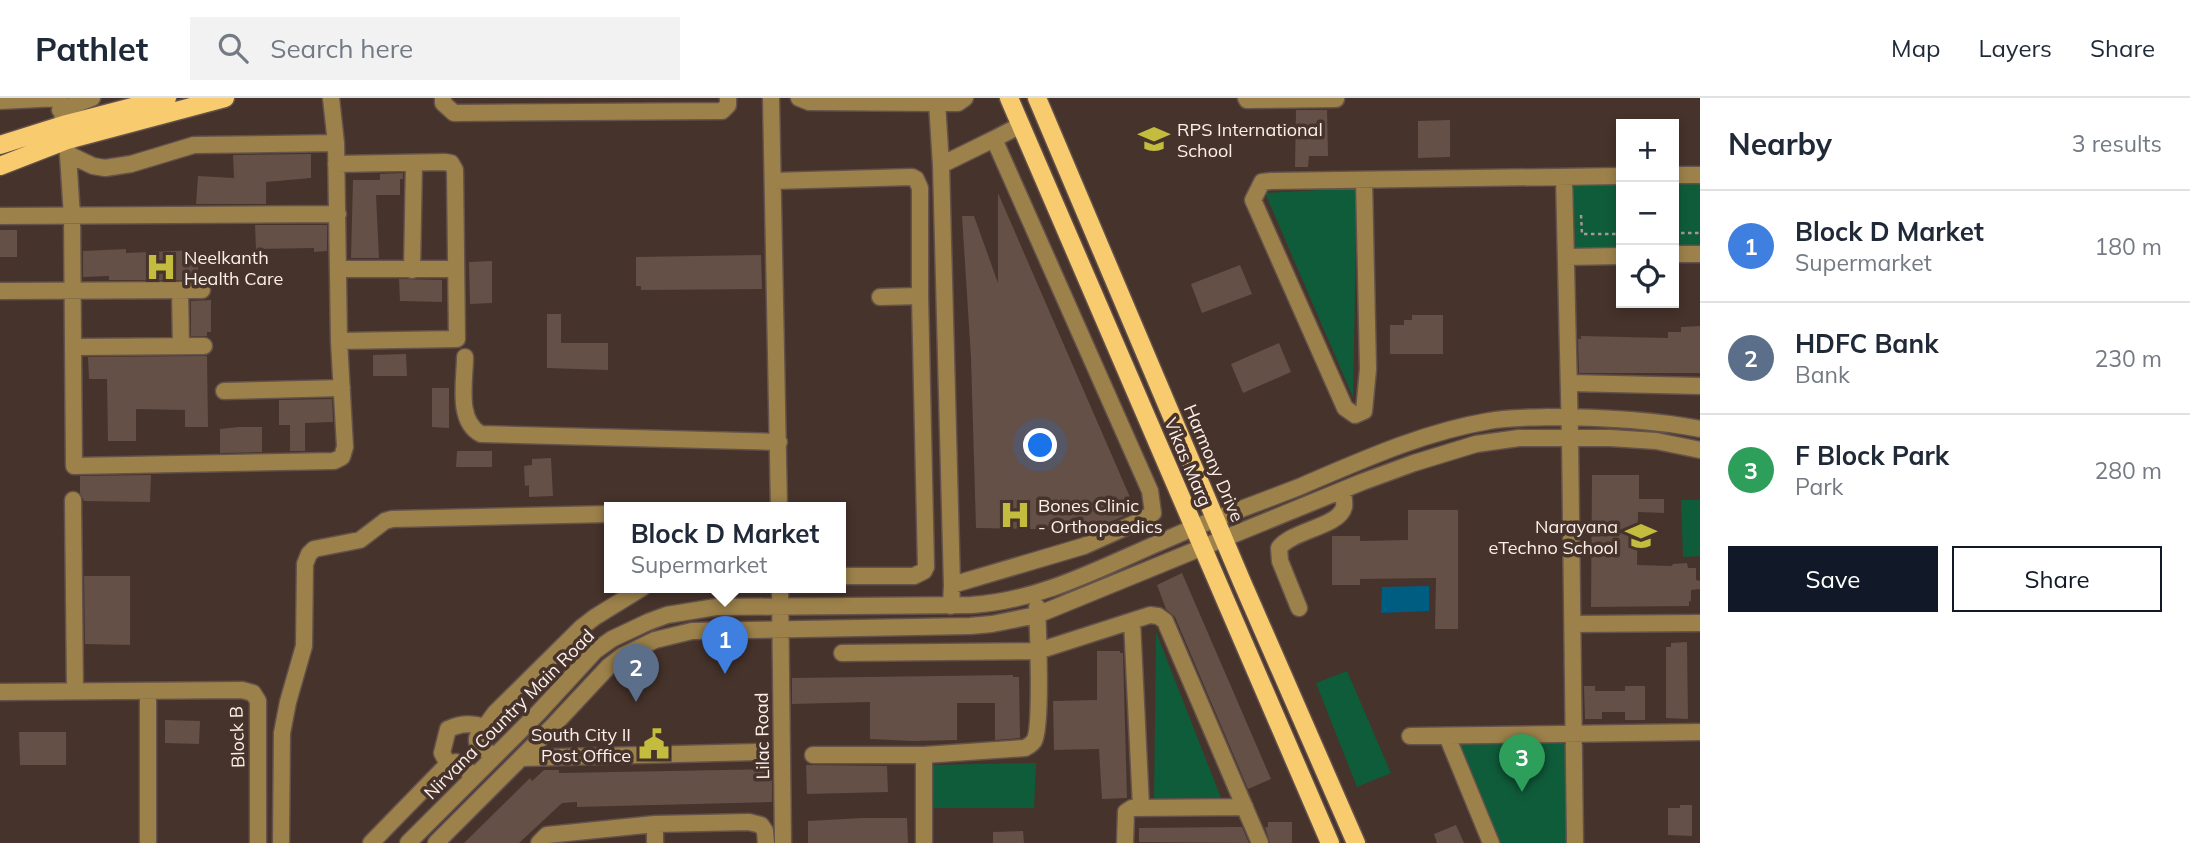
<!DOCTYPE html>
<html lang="en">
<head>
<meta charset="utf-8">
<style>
  :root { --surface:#fff; --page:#f2f2f3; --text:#1f2937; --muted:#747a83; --line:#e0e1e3; --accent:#111827 }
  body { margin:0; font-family:Mulish,sans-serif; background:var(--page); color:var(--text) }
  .controls { position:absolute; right:21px; top:21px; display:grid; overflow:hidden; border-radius:0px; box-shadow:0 4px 10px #0003 }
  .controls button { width:63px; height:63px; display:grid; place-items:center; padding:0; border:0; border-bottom:2px solid var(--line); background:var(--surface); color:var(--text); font:35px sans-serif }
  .you { position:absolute; left:1041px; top:348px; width:24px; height:24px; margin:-18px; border:5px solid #fff; border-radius:50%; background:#1a73e8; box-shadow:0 0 0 10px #1a73e833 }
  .badge { display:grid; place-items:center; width:46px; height:46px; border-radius:50%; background:var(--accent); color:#fff; font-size:23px; font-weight:700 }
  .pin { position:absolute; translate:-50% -58px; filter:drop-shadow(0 2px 4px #0008) }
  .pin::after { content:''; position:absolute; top:37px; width:24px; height:21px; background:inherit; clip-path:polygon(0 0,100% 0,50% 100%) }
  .popup { position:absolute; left:604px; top:404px; width:242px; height:91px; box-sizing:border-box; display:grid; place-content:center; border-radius:0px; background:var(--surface); filter:drop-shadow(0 2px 5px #0005); font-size:23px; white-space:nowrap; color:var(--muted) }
  .popup b { font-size:26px; color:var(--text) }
  .popup::after { content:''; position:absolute; left:50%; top:100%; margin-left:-14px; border:14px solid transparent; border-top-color:var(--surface) }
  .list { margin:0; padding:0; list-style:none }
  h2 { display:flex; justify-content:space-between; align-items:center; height:91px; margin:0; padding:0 28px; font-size:30px }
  h2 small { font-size:23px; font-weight:400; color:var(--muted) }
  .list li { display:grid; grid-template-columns:46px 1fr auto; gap:21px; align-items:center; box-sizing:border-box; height:112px; padding:0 28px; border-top:2px solid var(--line) }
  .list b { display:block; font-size:26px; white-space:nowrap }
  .list p { margin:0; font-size:23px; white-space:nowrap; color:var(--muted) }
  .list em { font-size:23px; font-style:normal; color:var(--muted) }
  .actions { display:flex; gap:14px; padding:21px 28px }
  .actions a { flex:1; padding:16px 0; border:2px solid var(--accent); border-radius:0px; text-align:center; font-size:24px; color:var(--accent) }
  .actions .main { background:var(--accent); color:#fff }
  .icon { flex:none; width:38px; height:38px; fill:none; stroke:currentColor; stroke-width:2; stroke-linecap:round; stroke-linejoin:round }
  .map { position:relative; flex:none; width:1700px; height:745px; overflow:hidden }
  header { display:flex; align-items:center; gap:42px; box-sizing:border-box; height:98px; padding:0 35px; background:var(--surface); border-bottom:2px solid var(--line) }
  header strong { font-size:33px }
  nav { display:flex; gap:38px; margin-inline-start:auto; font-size:24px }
  .search { width:490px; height:63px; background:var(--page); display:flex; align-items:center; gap:18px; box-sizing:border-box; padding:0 24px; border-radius:0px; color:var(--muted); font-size:26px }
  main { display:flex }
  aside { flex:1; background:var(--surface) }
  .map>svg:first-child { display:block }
  .green { fill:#0f5c3a }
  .water { fill:#005d82 }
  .building { fill:#645046 }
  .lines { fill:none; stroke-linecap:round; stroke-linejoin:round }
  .minor-casing { stroke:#63514a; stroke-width:19 }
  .major-casing { stroke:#63514a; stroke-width:21 }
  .path { stroke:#a79891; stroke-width:2.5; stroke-dasharray:3.5 3.5; stroke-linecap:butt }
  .minor { stroke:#9c814a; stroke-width:16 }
  .major { stroke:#f8cb6f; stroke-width:18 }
  .labels { text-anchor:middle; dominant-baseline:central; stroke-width:7; stroke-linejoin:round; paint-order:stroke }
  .poi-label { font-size:18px; fill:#fcefea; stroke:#46332b; text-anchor:start }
  .street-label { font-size:18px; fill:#fcefea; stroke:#46332b }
</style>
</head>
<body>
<header>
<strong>Pathlet</strong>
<div class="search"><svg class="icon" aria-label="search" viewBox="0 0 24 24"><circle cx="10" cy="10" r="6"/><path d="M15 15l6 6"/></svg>Search here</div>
<nav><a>Map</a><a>Layers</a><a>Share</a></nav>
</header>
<main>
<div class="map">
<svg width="1700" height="745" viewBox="0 0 1700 745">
  <rect width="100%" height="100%" fill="#46332b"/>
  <path class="green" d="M1700 81V147L1674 148V82Z
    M1621 83V149L1572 150 1571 84Z
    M1357 90 1353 299 1265 95Z
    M1681 402H1700V458L1683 459Z
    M1156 534 1223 705H1154Z
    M1347 573 1391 675 1357 689 1316 585Z
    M1568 641 1567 745H1497L1455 642Z
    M1036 665 1034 710H934L931 667Z"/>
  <path class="water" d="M1429 488V513L1381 515 1382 489Z"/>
  <path class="building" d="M1296 12H1327L1328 58H1309L1308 69H1295Z
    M1450 22V59L1418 60V23Z
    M311 56V80L266 84V106H196L198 78 234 80 233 57Z
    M403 75V81H400V97H376L379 160H351L353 82H380V76Z
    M998 95 1136 413 1091 432 976 430 971 260 962 118H974L998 185Z
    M255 127H327V153L314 154V150L256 151Z
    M0 132H17V159H0Z
    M126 151V155L198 152V182H109V178L83 179V153Z
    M761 157 762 191 641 192V188H636V159Z
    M492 163V205L470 206 469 164Z
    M1240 167 1252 196 1202 215 1191 186Z
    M399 181 442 182V204L400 203Z
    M211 202V234H207V238H191V203Z
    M547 216H561V245H608V272L547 270Z
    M1412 217H1443V256H1390V227H1404V222H1412Z
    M1700 228V275H1579L1578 241H1581V238L1668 240V234H1681V229Z
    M1279 245 1291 274 1243 295 1231 266Z
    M406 256 407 278H373V257Z
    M207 258 208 329H185V312L136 311V343H108L107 281H89L88 259Z
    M432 290H449V330L432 329Z
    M332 301 333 324 305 325V353H290V327H279V302Z
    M239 329H262V354L220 355V331Z
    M457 353H492V369H456Z
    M551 360 553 398 529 399V387L525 388 524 368 532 367V361Z
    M151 377 150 404 84 403 80 395V378Z
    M1592 377H1639V401H1664V415L1638 414 1637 467 1672 468 1673 466 1687 465 1688 470H1696V482L1700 483V491L1691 492V503H1689V508L1591 509Z
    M1408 412H1458V531H1435L1436 480 1360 481V487H1332V438H1360V443L1408 442Z
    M1182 475 1271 681 1248 691 1175 519 1166 511 1157 487Z
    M84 478H130V547L85 546Z
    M1687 544 1688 621 1666 620V549H1671V545Z
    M1097 553H1120V555H1123L1127 700 1102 701 1099 651 1054 652 1053 603 1097 602Z
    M1013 577V579H1019L1020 640 995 642V605H957V642L913 643 870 641V604L792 606V580Z
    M1584 588H1595V593H1625V588H1645V622H1625V614H1602V621H1585Z
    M165 622 200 623 199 646 165 645Z
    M19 634H66V667H20Z
    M806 667 887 668 888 694 807 696Z
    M772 671V704L577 709V704L562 705 519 745H464L530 680 532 683 544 672H559V675Z
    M1680 707H1692V738L1668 737V710H1680Z
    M862 720H907L908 745H808V723Z
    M1268 724H1292V745H1270L1265 729H1268Z
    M1456 727 1464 745H1437L1434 736Z
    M1234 729H1242L1249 745 1139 744V730Z
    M1023 733 1024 745H993V734Z"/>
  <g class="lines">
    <g class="minor-casing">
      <path id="minor" d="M59 0 67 42 72 118 74 368 334 363 342 359 345 349 339 243 336 45 331 0
        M443 0V5L454 15 722 13 728 7V0
        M771 0 779 410
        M799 0 809 4 937 5H958L965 0
        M1246 0 1247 2 1336 1
        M0 3 59 0
        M937 5 941 67 952 487
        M60 12 92 0
        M994 41 1021 27
        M68 56 93 68 105 70 131 66 194 47 336 45
        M336 66 445 64 451 65 455 72 457 241 339 243
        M941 67 994 41 1150 393 1153 415 1144 421 1084 448 952 487 951 508
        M1674 77H1700
        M1564 79 1570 339 1575 745
        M1364 82 1368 271 1364 313 1355 317 1345 310 1253 102 1262 84 1271 83 1621 78
        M773 83 912 79 916 81 920 90V198L926 469 924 473 914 478H840
        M0 118 338 116
        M1674 156H1700
        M1566 159 1621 158
        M339 171H456
        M412 172 414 65
        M180 192 181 248
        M0 193 202 192
        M880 199 920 198
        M74 249 204 248
        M465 259C465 283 456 323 481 336L779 344
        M1569 285 1700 288
        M224 293 342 290
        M73 402 75 593
        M780 490 783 745
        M1299 510 1280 463 1279 450C1292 432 1339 429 1344 409 1345 404 1343 398 1343 392
        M1132 523 1141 709
        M1573 526 1700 525
        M842 555 1038 553 1150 517 1158 518 1165 523 1260 745
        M0 594 242 592 253 595 258 603V745
        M1410 638 1700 634
        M1447 638 1491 745
        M813 657H924L1025 650C1029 648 1031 647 1034 643 1042 631 1038 529 1037 509
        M924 657V745
        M493 659 477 644V640L495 615 582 529 595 519 642 490
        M521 660 757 654
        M448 666 442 655 448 631C462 625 471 625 485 629
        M655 726V745
        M148 745V593
        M281 745 282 635 288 604 304 548 305 466 309 456 314 451 360 442 385 423 392 421 610 416
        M371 745 448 666 456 664 475 678
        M408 745 538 615 595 553 612 541 648 524 667 517 716 509 971 507C1042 503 1106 467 1170 440 1212 421 1256 406 1299 389 1360 363 1423 334 1489 323 1508 319 1527 320 1547 319 1599 319 1649 321 1700 331
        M436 745 552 629 609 568 622 558 655 542 692 533 970 528 992 526 1037 517 1362 384 1414 365 1476 346 1519 340H1610L1656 343 1700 352
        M539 745 547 737 655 726 749 724 761 727 765 733 766 745
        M1125 745 1126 714 1132 710 1245 709"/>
    </g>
    <g class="major-casing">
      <path id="major" d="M1009 0 1330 745
        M1037 0 1242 484 1356 745
        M0 47 63 27 167 0
        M0 68 67 42 225 0"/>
    </g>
    <path class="path" d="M1581 117 1582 136H1621
      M1674 135H1700"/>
    <use href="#minor" class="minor"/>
    <use href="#major" class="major"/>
  </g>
  <defs>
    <g id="school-bare" transform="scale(2.415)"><path d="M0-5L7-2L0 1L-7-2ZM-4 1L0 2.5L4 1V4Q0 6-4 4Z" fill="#c4bc3e" stroke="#46332b" stroke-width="2.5" paint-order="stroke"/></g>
    <g id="hospital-bare" transform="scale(2.415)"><path d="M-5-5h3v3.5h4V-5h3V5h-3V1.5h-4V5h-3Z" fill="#c4bc3e" stroke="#46332b" stroke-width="2.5" paint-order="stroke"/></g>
    <g id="civic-bare" transform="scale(2.415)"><path d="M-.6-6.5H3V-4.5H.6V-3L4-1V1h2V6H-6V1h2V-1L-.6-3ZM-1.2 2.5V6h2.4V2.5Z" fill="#c4bc3e" stroke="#46332b" stroke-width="2.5" paint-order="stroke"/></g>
  </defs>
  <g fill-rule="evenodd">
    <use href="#school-bare" x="1154" y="41"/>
    <use href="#hospital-bare" x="161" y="169"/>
    <use href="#hospital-bare" x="1015" y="417"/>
    <use href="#school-bare" x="1641" y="438"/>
    <use href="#civic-bare" x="654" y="646"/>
  </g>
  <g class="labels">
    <g class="poi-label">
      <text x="1177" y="31">RPS International<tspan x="1177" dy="21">School</tspan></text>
      <text x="184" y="159">Neelkanth<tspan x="184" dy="21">Health Care</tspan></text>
      <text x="1038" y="407">Bones Clinic<tspan x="1038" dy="21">- Orthopaedics</tspan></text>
      <text x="1618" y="428" text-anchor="end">Narayana<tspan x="1618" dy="21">eTechno School</tspan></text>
      <text x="631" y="636" text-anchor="end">South City II<tspan x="631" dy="21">Post Office</tspan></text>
    </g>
    <g class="street-label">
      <text transform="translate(1188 364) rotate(67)">Vikas Marg</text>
      <text transform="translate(1214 365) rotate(67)">Harmony Drive</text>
      <text transform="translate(509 616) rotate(-45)">Nirvana Country Main Road</text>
      <text transform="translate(762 638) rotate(-91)">Lilac Road</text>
      <text transform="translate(237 639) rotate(-92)">Block B</text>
    </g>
  </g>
</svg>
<div class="controls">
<button>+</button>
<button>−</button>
<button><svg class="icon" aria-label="locate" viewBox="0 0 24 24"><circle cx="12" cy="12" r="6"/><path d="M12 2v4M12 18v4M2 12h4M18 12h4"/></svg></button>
</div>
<div class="you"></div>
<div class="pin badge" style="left:725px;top:576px;background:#3f7fe0">1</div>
<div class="popup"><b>Block D Market</b>Supermarket</div>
<div class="pin badge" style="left:636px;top:604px;background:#5c6f8a">2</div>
<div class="pin badge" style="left:1522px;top:694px;background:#2e9e5b">3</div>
</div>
<aside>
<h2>Nearby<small>3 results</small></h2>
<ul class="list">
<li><span class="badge" style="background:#3f7fe0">1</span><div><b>Block D Market</b><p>Supermarket</p></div><em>180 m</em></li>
<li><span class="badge" style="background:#5c6f8a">2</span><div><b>HDFC Bank</b><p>Bank</p></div><em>230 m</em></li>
<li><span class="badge" style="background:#2e9e5b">3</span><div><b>F Block Park</b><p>Park</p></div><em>280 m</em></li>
</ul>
<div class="actions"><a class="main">Save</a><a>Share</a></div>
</aside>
</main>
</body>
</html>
